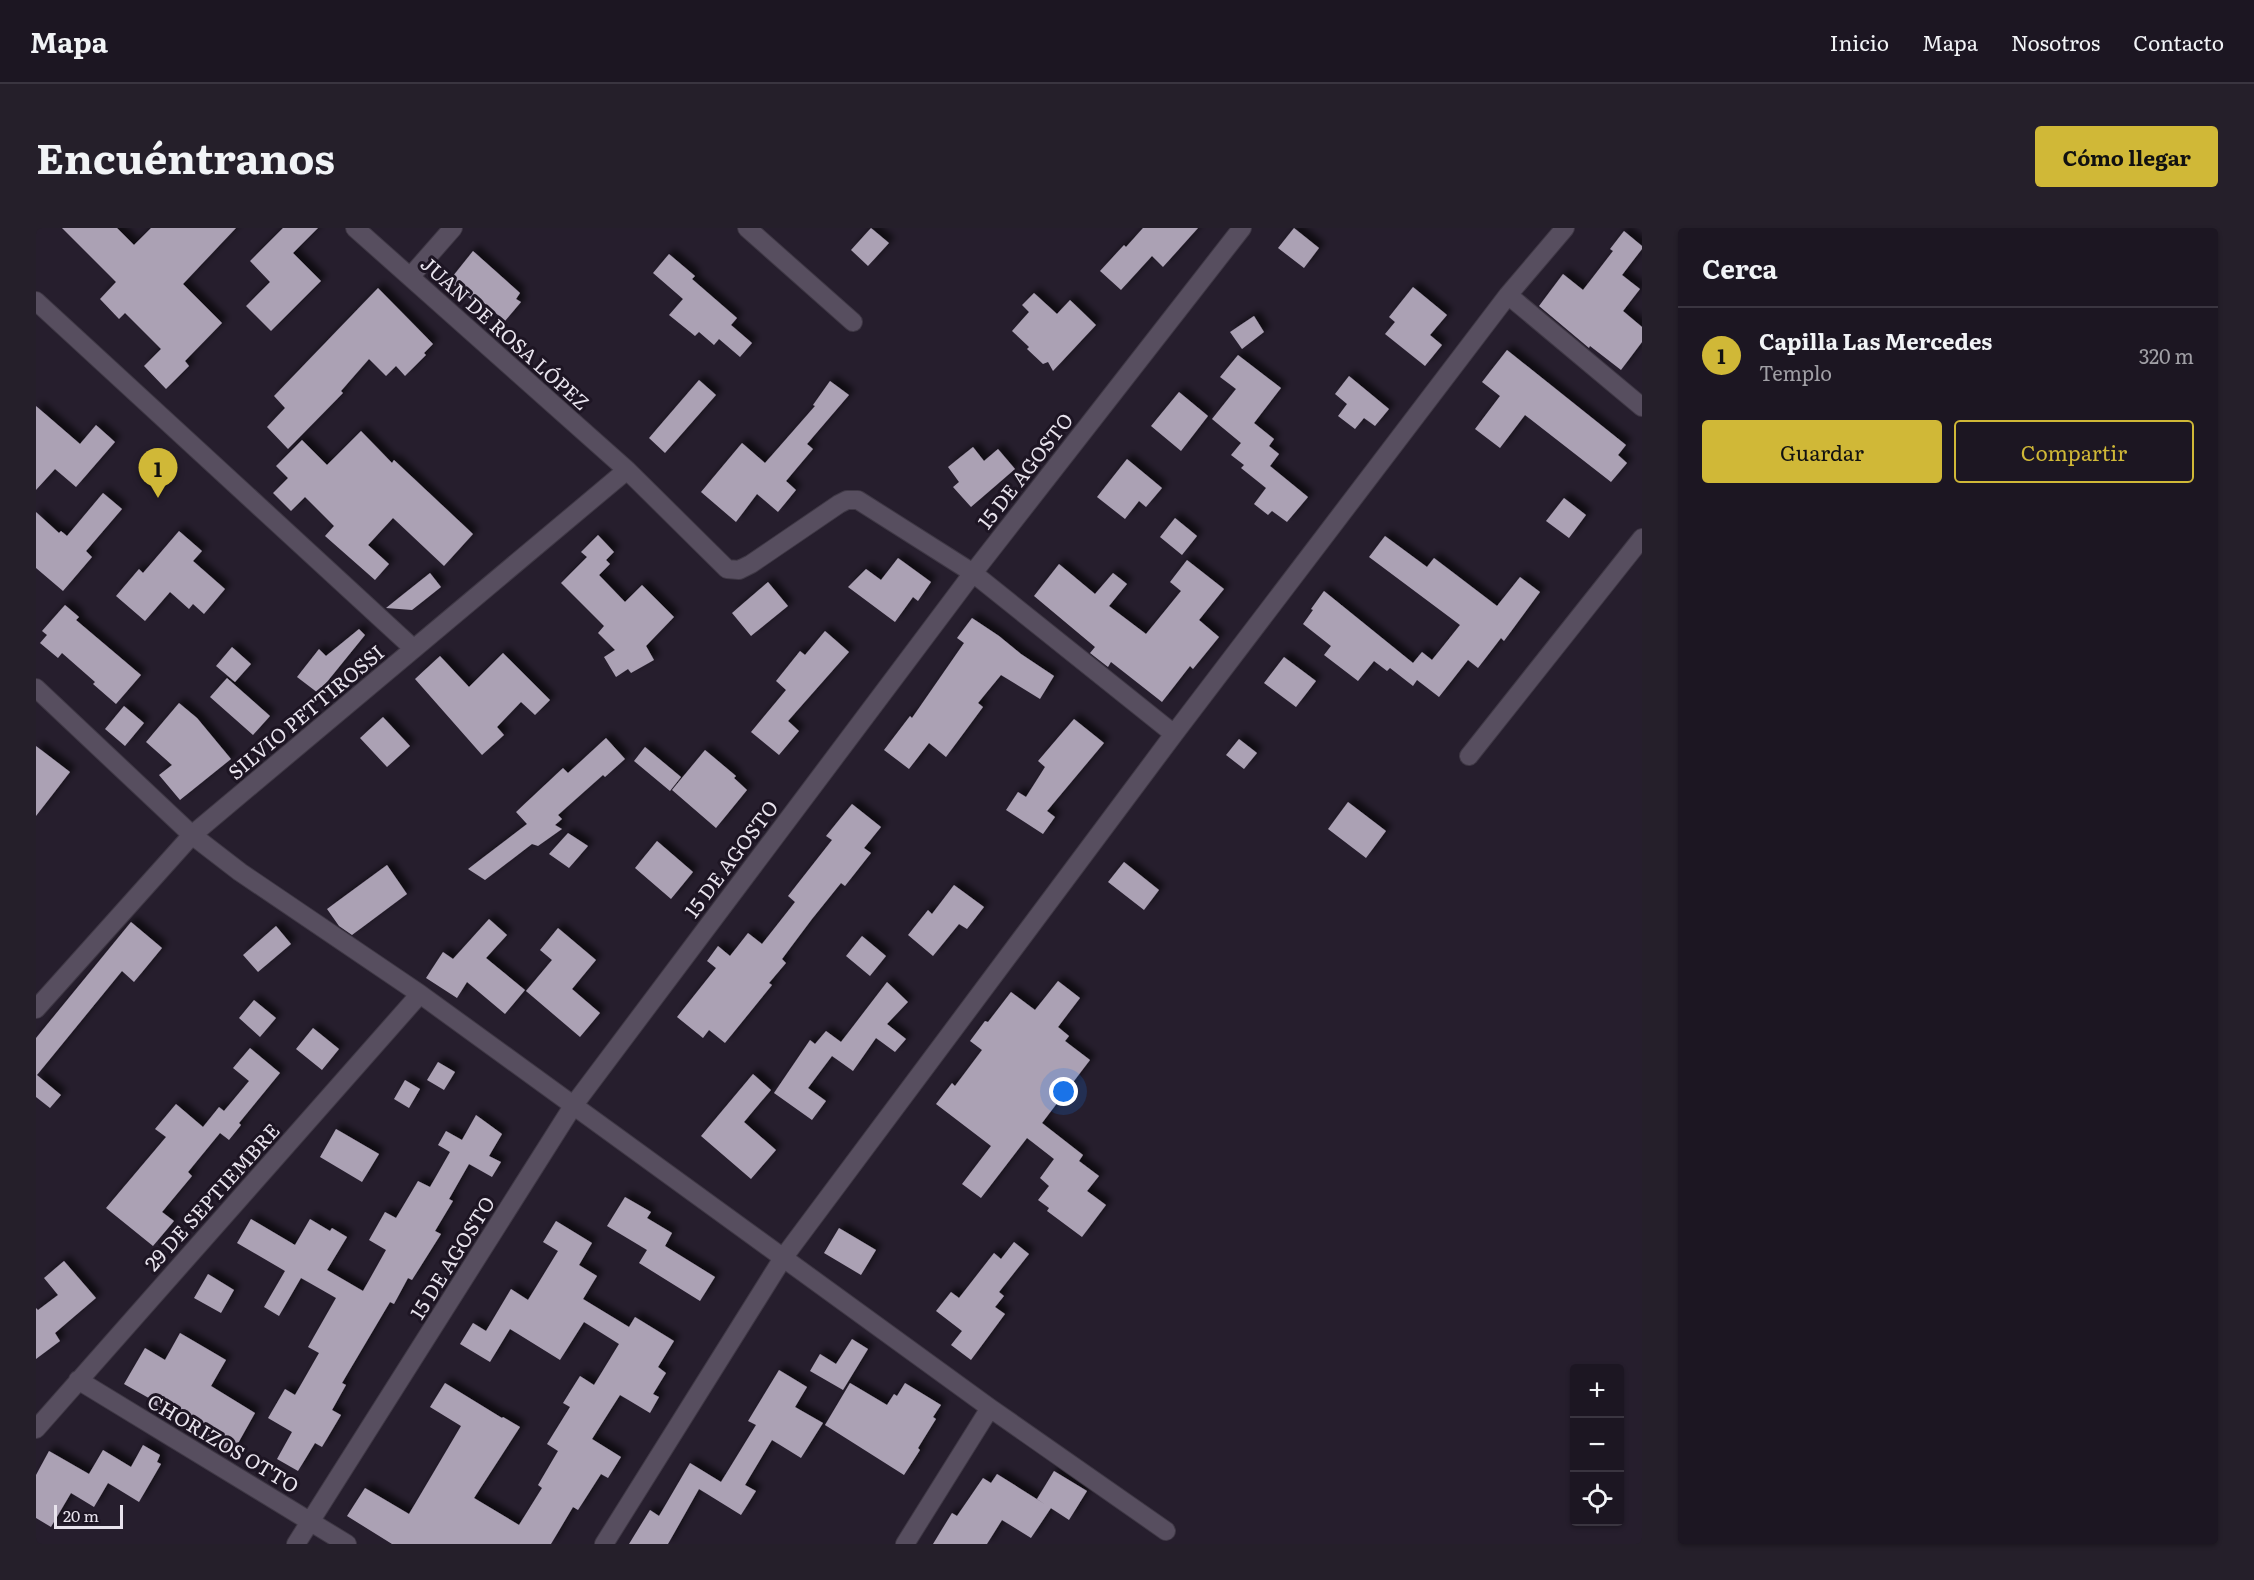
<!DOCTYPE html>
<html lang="es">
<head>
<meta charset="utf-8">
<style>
  :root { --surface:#1c1622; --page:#251f2a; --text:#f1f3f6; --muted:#a09fa5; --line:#3a3540; --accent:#d0b837 }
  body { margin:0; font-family:Literata,serif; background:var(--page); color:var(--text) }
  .controls { position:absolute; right:18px; bottom:18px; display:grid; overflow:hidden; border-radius:6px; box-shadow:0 2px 4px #0004 }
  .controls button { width:54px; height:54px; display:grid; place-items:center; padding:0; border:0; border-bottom:2px solid var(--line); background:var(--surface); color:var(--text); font:30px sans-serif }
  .scale { position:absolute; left:18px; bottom:15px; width:69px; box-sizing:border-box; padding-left:6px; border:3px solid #e8e3ed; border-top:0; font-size:16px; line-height:21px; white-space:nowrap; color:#e8e3ed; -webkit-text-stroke:4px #1d1523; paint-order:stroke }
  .you { position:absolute; left:1028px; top:864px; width:21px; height:21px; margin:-15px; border:4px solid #fff; border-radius:50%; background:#1a73e8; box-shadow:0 0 0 9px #1a73e833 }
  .badge { display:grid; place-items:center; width:39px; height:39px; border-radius:50%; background:var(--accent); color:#111; font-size:20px; font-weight:700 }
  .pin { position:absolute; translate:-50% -50px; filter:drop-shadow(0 2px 3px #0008) }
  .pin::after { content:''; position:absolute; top:32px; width:21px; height:18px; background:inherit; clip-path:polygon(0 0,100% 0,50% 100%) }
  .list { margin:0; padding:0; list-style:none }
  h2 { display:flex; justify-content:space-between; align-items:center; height:78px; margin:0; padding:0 24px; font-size:26px }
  h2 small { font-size:20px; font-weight:400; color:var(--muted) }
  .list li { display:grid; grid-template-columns:39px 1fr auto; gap:18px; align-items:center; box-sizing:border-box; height:96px; padding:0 24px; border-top:2px solid var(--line) }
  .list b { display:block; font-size:22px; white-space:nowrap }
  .list p { margin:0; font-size:20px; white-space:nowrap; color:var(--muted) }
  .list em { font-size:20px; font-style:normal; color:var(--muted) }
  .actions { display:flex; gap:12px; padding:18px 24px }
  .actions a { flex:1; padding:14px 0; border:2px solid var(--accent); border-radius:6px; text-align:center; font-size:21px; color:var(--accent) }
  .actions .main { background:var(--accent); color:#111 }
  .icon { flex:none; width:33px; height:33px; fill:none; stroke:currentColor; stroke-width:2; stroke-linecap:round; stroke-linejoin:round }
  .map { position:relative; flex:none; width:1606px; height:1316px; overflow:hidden; border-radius:6px }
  header { display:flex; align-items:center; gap:36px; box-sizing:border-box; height:84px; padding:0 30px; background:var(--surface); border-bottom:2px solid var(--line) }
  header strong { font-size:28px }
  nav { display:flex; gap:33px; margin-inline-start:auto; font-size:21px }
  .intro { display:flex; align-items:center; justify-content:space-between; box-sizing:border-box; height:144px; padding:0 36px }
  h1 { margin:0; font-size:42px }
  .button { padding:15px 27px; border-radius:6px; background:var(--accent); color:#111; font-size:21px; font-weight:700 }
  main { display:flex; gap:36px; padding:0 36px }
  aside { flex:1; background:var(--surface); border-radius:6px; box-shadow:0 2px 4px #0004 }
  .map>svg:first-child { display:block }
  .building { fill:#aba1b4; filter:url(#shadow) }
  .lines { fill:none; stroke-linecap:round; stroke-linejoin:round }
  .minor-casing { stroke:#3f3845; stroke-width:20 }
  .minor { stroke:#574e5f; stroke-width:18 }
  .labels { text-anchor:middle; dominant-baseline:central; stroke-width:6; stroke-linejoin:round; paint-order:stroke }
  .street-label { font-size:20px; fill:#e8e3ed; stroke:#1d1523 }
</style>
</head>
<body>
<header>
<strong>Mapa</strong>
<nav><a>Inicio</a><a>Mapa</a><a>Nosotros</a><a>Contacto</a></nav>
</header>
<div class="intro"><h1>Encuéntranos</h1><a class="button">Cómo llegar</a></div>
<main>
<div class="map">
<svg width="1606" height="1316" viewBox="0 0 1606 1316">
  <defs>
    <filter id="shadow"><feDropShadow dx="5.5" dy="-5.5" stdDeviation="3" flood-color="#0009"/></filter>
  </defs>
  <rect width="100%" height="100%" fill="#261e2d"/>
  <path class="building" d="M26 0H81L98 17 115 0H200L147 56 186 95 149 133 153 138 130 161 108 138 125 121 89 85 83 91 64 71 80 54Z
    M247 0H282L257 25 285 53 235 103 210 78 234 54 214 33Z
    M835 0 853 15 832 38 815 22Z
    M1107 0H1162L1127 39 1116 28 1085 62 1064 43 1088 17 1090 19Z
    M1258 0 1283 20 1268 40 1242 20Z
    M1588 3 1606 18V21L1586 47 1604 61 1587 83 1606 99V114L1585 142 1554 118 1553 120 1503 78 1527 46 1547 62 1577 23 1574 21Z
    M437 23 484 65 480 71 485 74 469 93 448 75 444 79 413 53Z
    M633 26 659 48 656 51 701 90 695 97 716 115 704 129 683 111 678 117 663 104 659 108 633 87 647 71 617 45Z
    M1377 59 1411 87 1394 107 1406 117 1389 138 1349 106 1359 94 1353 89Z
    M342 60 397 116 388 125 390 127 369 148 360 138 350 148 333 131 305 163 307 165 252 221 231 199 249 180 238 168Z
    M998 65 1021 86 1034 72 1060 97 1017 143 1012 134 1007 136 991 121 993 119 976 103 993 84 986 77Z
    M1218 88 1228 104 1206 121 1194 104Z
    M1471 122 1590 217 1582 227 1591 235 1575 254 1489 187 1464 220 1439 201 1464 168 1446 154Z
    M1202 127 1245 160 1218 195 1238 211 1233 218 1243 226 1234 238 1272 269 1251 294 1236 283 1232 287 1218 276 1230 260 1205 240 1208 237 1195 227 1205 215 1176 191 1200 161 1184 149Z
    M1313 148 1353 181 1339 198 1328 190 1319 201 1302 188 1311 176 1299 166Z
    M663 152 680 167 629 225 613 210Z
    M794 153 813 167 771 216 777 221 750 253 760 262 742 284 721 266 700 294 665 264 706 215 729 235 779 178 777 177Z
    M1143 164 1172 188 1145 223 1115 198Z
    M0 178 44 216 60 197 79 214 40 259 19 241 0 262Z
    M325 203 356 235 358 232 437 306 408 338 357 290 332 317 353 336 339 352 289 308 298 298 269 269 255 283 237 265 252 250 240 238 266 212 291 237Z
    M937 219 948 233 962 221 979 241 935 279 917 259 923 254 912 239Z
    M1091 231 1126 260 1110 279 1103 273 1089 291 1061 269Z
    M67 265 86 281 50 323 56 329 27 363 0 340V284L23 305 25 303 31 308Z
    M1528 270 1550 287 1533 310 1510 293Z
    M1139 290 1161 308 1146 327 1124 309Z
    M143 303 166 323 157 333 189 361 168 386 157 376 153 381 134 364 109 393 80 368 103 341 107 345Z
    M562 307 578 324 570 332 574 336 563 347 589 374 606 357 638 389 610 418 618 432 595 445 592 441 580 449 568 429 579 422 562 405 568 398 525 355 551 329 545 324Z
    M1349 308 1391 339 1398 330 1461 378 1484 349 1504 364 1468 413 1465 410 1442 440 1432 432 1403 469 1381 452 1377 458 1354 440 1351 443 1338 433 1322 453 1288 427 1295 418 1267 396 1277 382 1275 381 1288 363 1377 435 1386 424 1396 432 1424 397 1333 329Z
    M862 330 895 354 882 373 877 369 859 394 812 359 830 341 845 352Z
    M1151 332 1188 361 1163 392 1183 409 1157 441 1154 438 1126 474 1075 434 1072 439 1054 425 1059 419 998 368 1023 336 1059 366 1077 345 1091 356 1073 378 1110 406 1145 363 1134 354Z
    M394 345 405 359 376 382 350 380Z
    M732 354 752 378 715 408 696 385Z
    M29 377 43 389 40 392 105 447 80 476 57 456 59 454 26 425 22 430 4 415 11 407 6 403Z
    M936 390 963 408 985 426 1018 448 1004 471 965 447 942 475 947 479 910 529 893 515 873 541 848 522 874 488 876 490 928 415 921 410Z
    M323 401 329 407 282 465 261 449 283 421 290 428Z
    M789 403 813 424 752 493 763 503 743 527 715 504 750 462 740 453 764 423 769 427Z
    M196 419 215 436 199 454 180 438Z
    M467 425 514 472 499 487 485 474 461 499 468 507 446 527 379 451 404 428 433 459Z
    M1248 429 1280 453 1260 479 1228 455Z
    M191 450 234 488 217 507 174 469Z
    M143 475 161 490 195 531 144 572 123 547 136 537 110 514Z
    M88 478 108 495 89 518 69 501Z
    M347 489 374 518 351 539 324 510Z
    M1038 491 1068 515 1011 583 1019 589 1007 606 970 582 982 564 990 569 1009 539 1002 533Z
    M570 510 589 531 569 549 567 547 522 587 526 591 519 597 526 601 502 618 496 616 449 652 432 641 491 596 480 584 527 540 532 545Z
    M1203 511 1221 525 1208 541 1190 527Z
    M0 518 34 544 0 588Z
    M609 519 645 549 634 563 598 533Z
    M669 522 700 548 698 550 711 562 680 600 636 562Z
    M1312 574 1350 603 1330 630 1292 601Z
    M816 576 845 599 828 620 835 625 809 658 805 655 776 691 746 731 750 735 733 755 736 757 689 815 673 802 667 810 641 789 680 740 671 733 682 718 694 728 712 705 726 716 759 674 752 668 796 612 790 608Z
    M532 605 552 618 533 640 513 626Z
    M621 613 657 644 635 671 599 640Z
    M1088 634 1123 662 1108 682 1072 654Z
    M351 637 371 666 316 707 303 698 291 681Z
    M918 657 948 679 931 701 923 696 897 728 872 707 892 682 896 686Z
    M453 691 471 707 450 730 489 762 469 786 431 754 421 770 390 750 407 724 417 731Z
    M95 694 126 720 98 754 86 743 1 847 25 867 14 880 0 869V810Z
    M240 698 255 716 222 744 207 727Z
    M522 700 560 732 536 761 564 785 544 809 490 763 516 732 504 722Z
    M826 708 850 728 834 748 810 728Z
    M1022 753 1044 770 1022 799 1033 808 1029 813 1054 832 1006 895 1047 927 1043 933 1063 948 1051 963 1070 977 1046 1009 1011 983 1013 980 1002 972 1013 958 1004 950 1018 931 991 910 945 970 926 956 955 918 900 876 916 855 919 858 946 822 934 813 949 793 952 794 975 764 999 782Z
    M851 754 872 774 851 796 870 811 859 824 840 810 817 843 796 828 772 860 790 873 776 892 738 865 774 812 779 816 790 803 805 814Z
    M218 772 240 790 224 809 203 790Z
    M277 800 303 821 286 842 260 821Z
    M214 820 244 845 203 895 205 897 193 912 184 905 152 944 156 948 126 984 138 993 117 1018 70 980 130 909 119 901 140 876 167 899 183 879 188 883 213 853 197 840Z
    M402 834 419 844 408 862 391 852Z
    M717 846 735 862 708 894 740 922 715 951 665 908Z
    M369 852 384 861 373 880 358 871Z
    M440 887 466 906 453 928 465 934 456 949 433 936 413 971 417 973 399 1003 405 1006 376 1052 372 1050 358 1076 354 1074 306 1155 310 1157 296 1182 305 1187 286 1219 279 1215 262 1243 241 1231 256 1204 232 1190 249 1161 259 1167 283 1125 272 1119 300 1070 265 1050 243 1088 228 1079 249 1043 201 1015 215 991 259 1017 274 991 294 1003 296 1000 311 1009 291 1042 327 1063 350 1022 333 1012 349 984 360 990 382 953 394 959 414 924 402 917 410 903 426 912Z
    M300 901 343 926 326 954 284 929Z
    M589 969 615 984 611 990 636 1005 629 1018 679 1049 664 1073 603 1035 611 1022 571 998Z
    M520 993 556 1015 543 1037 561 1048 547 1071 593 1099 599 1089 638 1113 622 1139 630 1145 617 1166 623 1169 614 1185 584 1167 556 1211 585 1229 572 1250 565 1246 542 1282 537 1279 515 1316H356L311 1288 329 1260 373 1286 425 1198 394 1179 409 1155 466 1190 467 1189 484 1199 438 1270 483 1297 506 1260 502 1257 522 1223 511 1216 534 1179 527 1175 544 1148 558 1157 583 1116 548 1094 524 1132 474 1101 454 1134 424 1116 437 1095 450 1103 475 1061 492 1072 522 1023 507 1014Z
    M803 1000 840 1022 825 1047 788 1025Z
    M978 1014 993 1026 963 1064 968 1068 959 1079 969 1086 935 1132 915 1117 926 1103 900 1083 915 1064 923 1070 958 1025 965 1031Z
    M28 1033 60 1070 19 1105 24 1113 0 1131V1080L2 1082 22 1067 8 1050Z
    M172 1046 198 1062 185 1085 158 1070Z
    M144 1105 190 1132 175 1158 219 1185 196 1226 170 1210 176 1201 141 1180 137 1187 117 1176 118 1173 88 1156 109 1120 129 1132Z
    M816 1111 832 1121 807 1162 774 1143 784 1126 800 1136Z
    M743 1142 771 1159 759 1179 787 1195 765 1230 736 1212 709 1257 720 1263 705 1287 663 1261 632 1316H593L614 1282 623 1288 654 1235 685 1254 720 1197 712 1193Z
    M814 1155 851 1177 858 1166 861 1168 869 1155 905 1177 897 1189 900 1191 882 1220 884 1222 868 1247 789 1197Z
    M107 1217 124 1227 121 1234 125 1236 103 1274 72 1255 58 1279 35 1265 15 1299 0 1290V1247L13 1223 53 1246 67 1222 95 1239Z
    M1018 1243 1051 1263 1033 1292 1001 1271Z
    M961 1246 1015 1280 995 1310 966 1292 951 1316H897L916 1285 921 1288 947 1250 955 1255Z"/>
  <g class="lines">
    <g class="minor-casing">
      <path id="minor" d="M319 0 591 242 691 341 703 342 715 336 803 276 811 272H822L937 345 1138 506
        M711 0 817 94
        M374 49 417 0
        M1472 67 1606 179
        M0 73 378 421
        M0 460 156 607 204 644 384 766 954 1180 1130 1303
        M1433 528 1606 310
        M0 781 156 607 591 242
        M42 1152 311 1316
        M0 1201 384 766
        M260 1316 537 878 937 345 1206 0
        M568 1316 747 1030 1138 506 1472 67 1529 0
        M869 1316 954 1180"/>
    </g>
    <use href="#minor" class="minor"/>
  </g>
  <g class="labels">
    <g class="street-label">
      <text transform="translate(470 104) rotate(42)">JUAN DE ROSA LÓPEZ</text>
      <text transform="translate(988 242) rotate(-52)">15 DE AGOSTO</text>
      <text transform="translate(269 483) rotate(-40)">SILVIO PETTIROSSI</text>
      <text transform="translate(694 630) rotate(-53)">15 DE AGOSTO</text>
      <text transform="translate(175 968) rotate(-48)">29 DE SEPTIEMBRE</text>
      <text transform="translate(415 1029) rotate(-58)">15 DE AGOSTO</text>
      <text transform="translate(188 1214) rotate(31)">CHORIZOS OTTO</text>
    </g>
  </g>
</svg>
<div class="controls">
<button>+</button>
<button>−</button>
<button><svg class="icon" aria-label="locate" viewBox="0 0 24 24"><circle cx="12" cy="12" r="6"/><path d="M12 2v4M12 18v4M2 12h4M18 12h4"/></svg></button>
</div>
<div class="scale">20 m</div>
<div class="you"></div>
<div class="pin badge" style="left:122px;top:270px">1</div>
</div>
<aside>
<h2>Cerca<small></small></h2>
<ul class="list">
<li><span class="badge">1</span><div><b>Capilla Las Mercedes</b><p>Templo</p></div><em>320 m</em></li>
</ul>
<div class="actions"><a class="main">Guardar</a><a>Compartir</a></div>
</aside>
</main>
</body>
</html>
